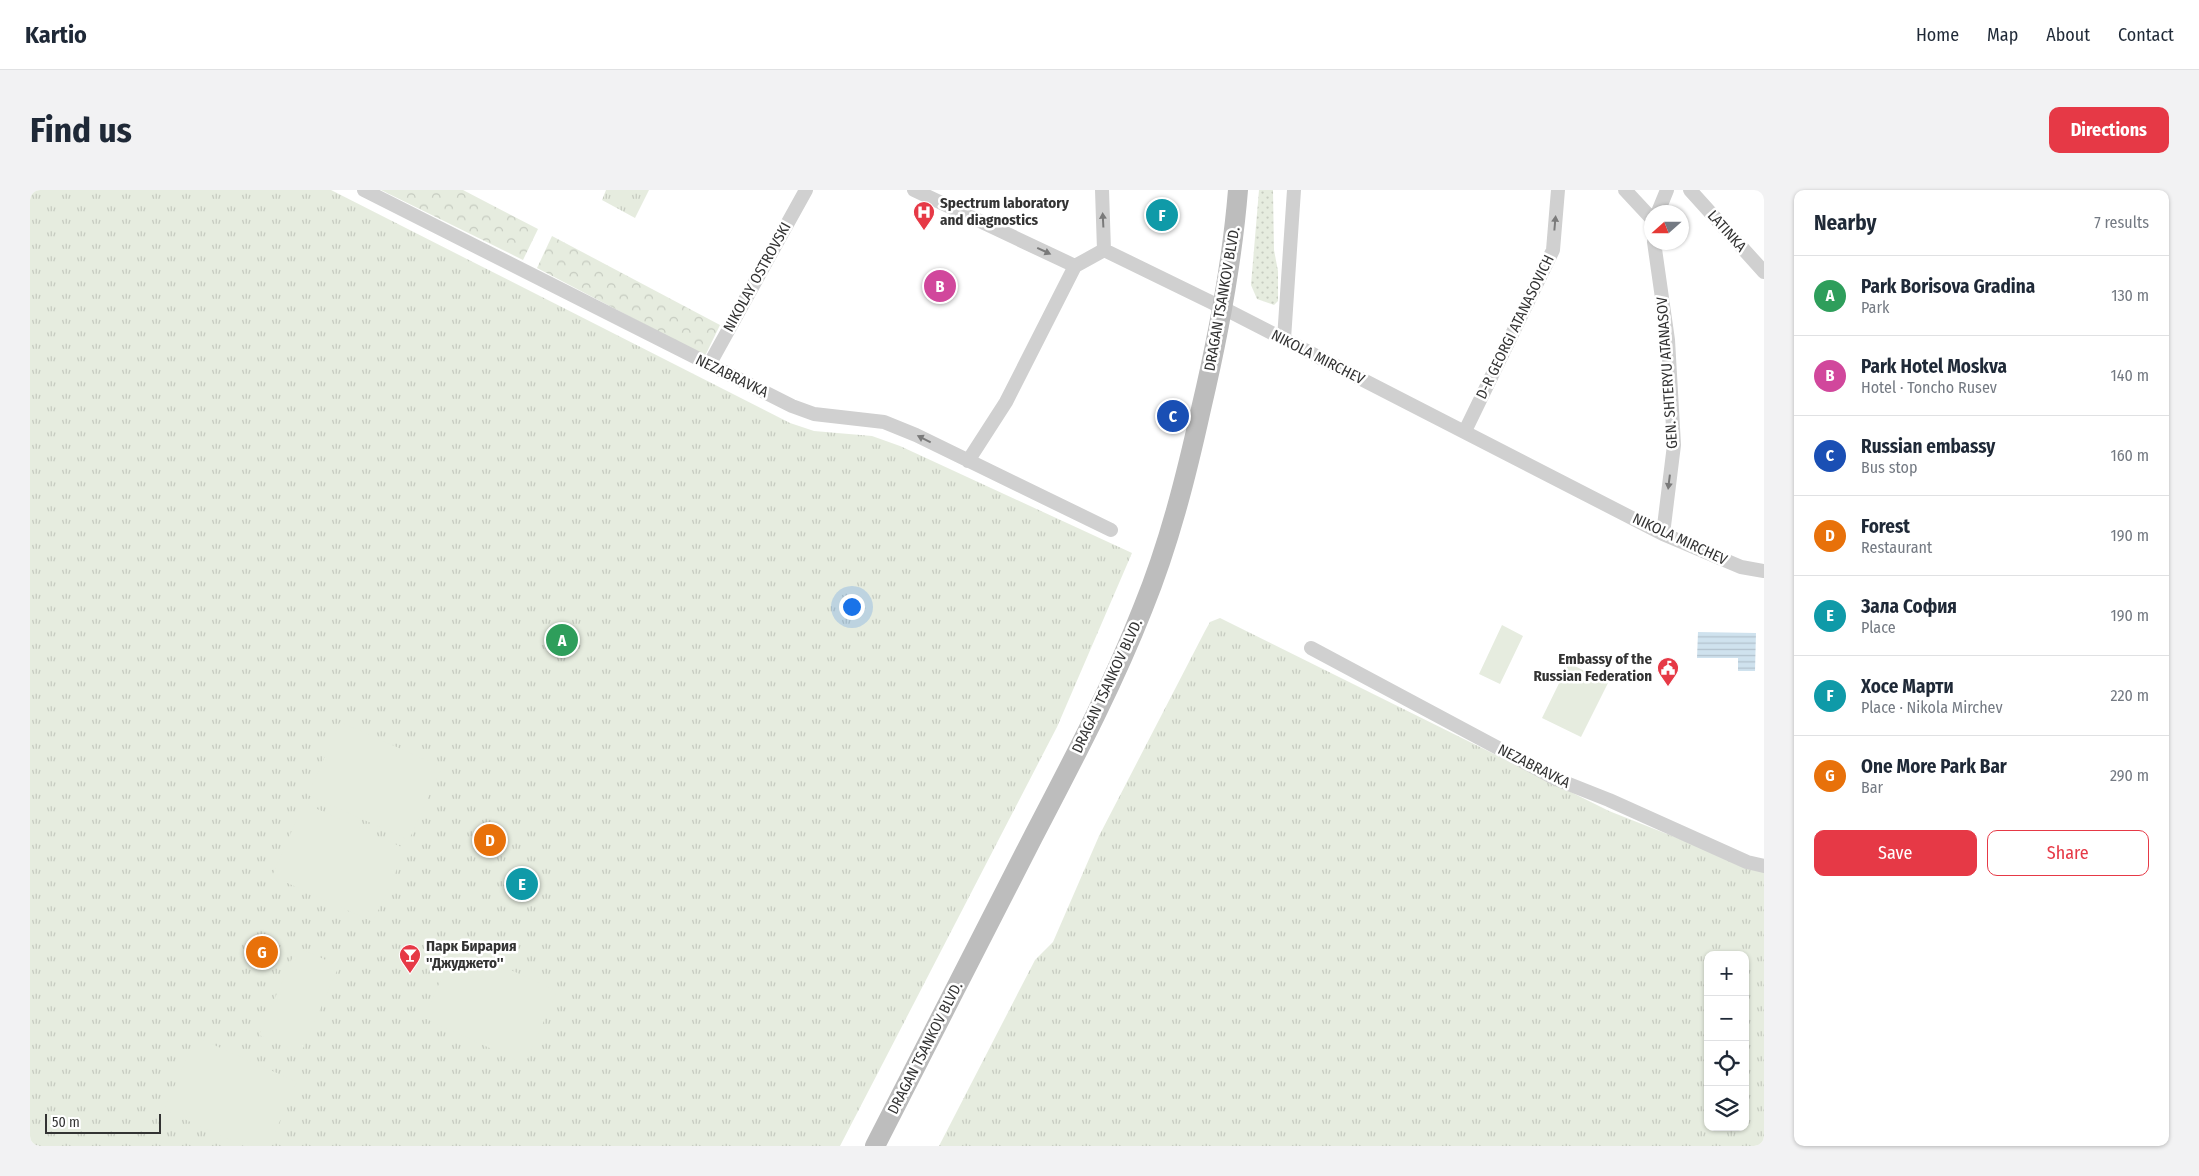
<!DOCTYPE html>
<html lang="en">
<head>
<meta charset="utf-8">
<style>
  :root { --surface:#fff; --page:#f2f2f3; --text:#1f2937; --muted:#747a83; --line:#e0e1e3; --accent:#e63946 }
  body { margin:0; font-family:"Fira Sans Condensed",sans-serif; background:var(--page); color:var(--text) }
  .controls { position:absolute; right:15px; bottom:15px; display:grid; overflow:hidden; border-radius:10px; box-shadow:0 1px 4px #0004 }
  .controls button { width:45px; height:45px; display:grid; place-items:center; padding:0; border:0; border-bottom:1px solid var(--line); background:var(--surface); color:var(--text); font:25px sans-serif }
  .compass { position:absolute; left:1614px; top:15px; width:45px; height:45px; border-radius:50%; background:var(--surface); box-shadow:0 1px 4px #0004; rotate:249deg }
  .scale { position:absolute; left:15px; bottom:12px; width:116px; box-sizing:border-box; padding-left:5px; border:2px solid #333; border-top:0; font-size:14px; line-height:18px; white-space:nowrap; color:#333; -webkit-text-stroke:4px #fff; paint-order:stroke }
  .you { position:absolute; left:821px; top:416px; width:18px; height:18px; margin:-12px; border:4px solid #fff; border-radius:50%; background:#1a73e8; box-shadow:0 0 0 8px #1a73e833 }
  .badge { display:grid; place-items:center; width:32px; height:32px; border-radius:50%; background:var(--accent); color:#fff; font-size:16px; font-weight:700 }
  .pin { position:absolute; translate:-50% -50%; border:2px solid #fff; box-shadow:0 1px 5px #0006 }
  .list { margin:0; padding:0; list-style:none }
  h2 { display:flex; justify-content:space-between; align-items:center; height:65px; margin:0; padding:0 20px; font-size:21px }
  h2 small { font-size:16px; font-weight:400; color:var(--muted) }
  .list li { display:grid; grid-template-columns:32px 1fr auto; gap:15px; align-items:center; box-sizing:border-box; height:80px; padding:0 20px; border-top:1px solid var(--line) }
  .list b { display:block; font-size:19px; white-space:nowrap }
  .list p { margin:0; font-size:16px; white-space:nowrap; color:var(--muted) }
  .list em { font-size:16px; font-style:normal; color:var(--muted) }
  .actions { display:flex; gap:10px; padding:15px 20px }
  .actions a { flex:1; padding:11px 0; border:1px solid var(--accent); border-radius:10px; text-align:center; font-size:18px; color:var(--accent) }
  .actions .main { background:var(--accent); color:#fff }
  .icon { flex:none; width:28px; height:28px; fill:none; stroke:currentColor; stroke-width:2; stroke-linecap:round; stroke-linejoin:round }
  .map { position:relative; flex:none; width:1734px; height:956px; overflow:hidden; border-radius:10px }
  header { display:flex; align-items:center; gap:30px; box-sizing:border-box; height:70px; padding:0 25px; background:var(--surface); border-bottom:1px solid var(--line) }
  header strong { font-size:24px }
  nav { display:flex; gap:28px; margin-inline-start:auto; font-size:18px }
  .intro { display:flex; align-items:center; justify-content:space-between; box-sizing:border-box; height:120px; padding:0 30px }
  h1 { margin:0; font-size:35px }
  .button { padding:12px 22px; border-radius:10px; background:var(--accent); color:#fff; font-size:18px; font-weight:700 }
  main { display:flex; gap:30px; padding:0 30px }
  aside { flex:1; background:var(--surface); border-radius:10px; box-shadow:0 1px 4px #0004 }
  .map>svg:first-child { display:block }
  .grass { fill:url(#grass-dots) }
  .forest { fill:url(#forest-crowns) }
  .park { fill:url(#park-tufts); fill-rule:evenodd }
  .pitch { fill:#e6ecdf }
  .water { fill:url(#water-rules) }
  .lines { fill:none; stroke-linecap:round; stroke-linejoin:round }
  .street { stroke:#d0d0d0; stroke-width:14 }
  .secondary { stroke:#bdbdbd; stroke-width:20 }
  .oneway { fill:#7a7a7a }
  .labels { text-anchor:middle; dominant-baseline:central; stroke-width:5; stroke-linejoin:round; paint-order:stroke }
  .poi-label { font-size:15px; font-weight:bold; fill:#333; stroke:#fff; text-anchor:start }
  .street-label { font-size:15px; fill:#333; stroke:#fff }
</style>
</head>
<body>
<header>
<strong>Kartio</strong>
<nav><a>Home</a><a>Map</a><a>About</a><a>Contact</a></nav>
</header>
<div class="intro"><h1>Find us</h1><a class="button">Directions</a></div>
<main>
<div class="map">
<svg width="1734" height="956" viewBox="0 0 1734 956">
  <defs>
    <pattern id="grass-dots" width="8" height="8" patternUnits="userSpaceOnUse" patternTransform="scale(1.25)"><rect width="8" height="8" fill="#e6ecdf"/><path d="M2 2h.1M6 6h.1" fill="none" stroke="#c6cbc0" stroke-width="1.8" stroke-linecap="round"/></pattern>
    <pattern id="forest-crowns" width="20" height="18" patternUnits="userSpaceOnUse" patternTransform="scale(1.25)"><rect width="20" height="18" fill="#e6ecdf"/><path d="M2 6a3 3 0 1 1 6 0M12 15a3 3 0 1 1 6 0" fill="none" stroke="#c6cbc0"/></pattern>
    <pattern id="park-tufts" width="24" height="20" patternUnits="userSpaceOnUse" patternTransform="scale(1.25)"><rect width="24" height="20" fill="#e6ecdf"/><path d="M3 7l-1-3M5 7V3M7 7l1-3M15 17l-1-3M17 17v-4M19 17l1-3" fill="none" stroke="#c6cbc0"/></pattern>
    <pattern id="water-rules" width="6" height="5" patternUnits="userSpaceOnUse" patternTransform="scale(1.25)"><rect width="6" height="5" fill="#cfe2ee"/><path d="M0 2.5h6" fill="none" stroke="#b2c2cd"/></pattern>
  </defs>
  <rect width="100%" height="100%" fill="#fff"/>
  <path class="grass" d="M1229 0H1243L1244 60 1248 81V111L1244 115 1227 109 1221 95Z"/>
  <path class="forest" d="M351 0H433L508 39 493 70Z
    M522 46 690 135 675 166 507 78Z"/>
  <path class="park" d="M0 0H301L760 233 784 241 842 246 870 256 1102 363 1027 537 810 956H0Z
    M576 0H619L605 28 572 10Z
    M1190 428 1579 621 1723 678 1734 679V956H909L1005 770 1023 752 1069 646 1175 441 1180 432ZM1678 765H1715V937H1678Z"/>
  <path class="pitch" d="M1472 435 1493 446 1470 494 1449 484Z
    M1539 473 1578 493 1551 547 1512 528Z
    M310 532 412 577 379 650 278 605Z
    M274 613 376 659 343 732 242 686Z
    M426 755 527 801 495 874 394 828Z
    M267 757 309 776 271 863 229 845Z
    M166 847 267 892 239 956H214L134 920Z"/>
  <path class="water" d="M1668 442 1726 443 1725 481H1708V468H1667Z"/>
  <g class="lines">
    <path class="street" d="M334 0 762 216 784 224 854 232 886 245 1081 340
      M884 0 1045 76
      M1072 0 1074 60
      M1595 0 1622 29
      M1660 0 1734 82
      M1628 22 1637 0
      M1624 52 1638 150 1644 255 1633 344
      M1074 60 1193 118 1633 344 1711 377 1734 381
      M1254 149 1264 0
      M679 175 776 0
      M1435 241 1523 60 1528 0
      M938 271 976 212 1045 76 1074 60
      M1281 458 1526 589 1579 610 1717 672 1734 676"/>
    <path class="secondary" d="M845 956C898 853 950 750 1003 647 1042 572 1082 497 1113 418 1139 354 1156 287 1171 219 1188 147 1202 74 1208 0"/>
  </g>
  <defs><path id="oneway-solid" d="M-6-.8H1V-3.2L6.5 0L1 3.2V.8H-6Z" transform="scale(1.25)"/></defs>
  <g class="oneway">
    <use href="#oneway-solid" transform="translate(1073 30) rotate(-93)"/>
    <use href="#oneway-solid" transform="translate(1525 33) rotate(-85)"/>
    <use href="#oneway-solid" transform="translate(1014 61) rotate(25)"/>
    <use href="#oneway-solid" transform="translate(894 249) rotate(-153)"/>
    <use href="#oneway-solid" transform="translate(1639 292) rotate(97)"/>
  </g>
  <defs>
    <g id="hospital-pin" transform="scale(1.125)"><path d="M0 17L-7.5 6A9.5 9.5 0 1 1 7.5 6Z" fill="#e63946" stroke="#fff"/><path d="M-5-5h3v3.5h4V-5h3V5h-3V1.5h-4V5h-3Z" fill="#fff"/></g>
    <g id="civic-pin" transform="scale(1.125)"><path d="M0 17L-7.5 6A9.5 9.5 0 1 1 7.5 6Z" fill="#e63946" stroke="#fff"/><path d="M-.6-6.5H3V-4.5H.6V-3L4-1V1h2V6H-6V1h2V-1L-.6-3ZM-1.2 2.5V6h2.4V2.5Z" fill="#fff"/></g>
    <g id="bar-pin" transform="scale(1.125)"><path d="M0 17L-7.5 6A9.5 9.5 0 1 1 7.5 6Z" fill="#e63946" stroke="#fff"/><path d="M-6-5H6L.8 .8V4.5H3.5V6h-7V4.5H-.8V.8Z" fill="#fff"/></g>
  </defs>
  <g fill-rule="evenodd">
    <use href="#hospital-pin" x="894" y="22"/>
    <use href="#civic-pin" x="1638" y="478"/>
    <use href="#bar-pin" x="380" y="765"/>
  </g>
  <g class="labels">
    <g class="poi-label">
      <text x="910" y="13">Spectrum laboratory<tspan x="910" dy="17">and diagnostics</tspan></text>
      <text x="1622" y="469" text-anchor="end">Embassy of the<tspan x="1622" dy="17">Russian Federation</tspan></text>
      <text x="396" y="756">Парк Бирария<tspan x="396" dy="17">''Джуджето''</tspan></text>
    </g>
    <g class="street-label">
      <text transform="translate(1697 41) rotate(48)">LATINKA</text>
      <text transform="translate(727 87) rotate(-61)">NIKOLAY OSTROVSKI</text>
      <text transform="translate(1192 109) rotate(-80)">DRAGAN TSANKOV BLVD.</text>
      <text transform="translate(1485 137) rotate(-64)">D-R GEORGI ATANASOVICH</text>
      <text transform="translate(1288 167) rotate(27)">NIKOLA MIRCHEV</text>
      <text transform="translate(1637 183) rotate(-94)">GEN. SHTERYU ATANASOV</text>
      <text transform="translate(702 186) rotate(26)">NEZABRAVKA</text>
      <text transform="translate(1650 349) rotate(25)">NIKOLA MIRCHEV</text>
      <text transform="translate(1077 496) rotate(-65)">DRAGAN TSANKOV BLVD.</text>
      <text transform="translate(1504 576) rotate(27)">NEZABRAVKA</text>
      <text transform="translate(895 858) rotate(-63)">DRAGAN TSANKOV BLVD.</text>
    </g>
  </g>
</svg>
<div class="controls">
<button>+</button>
<button>−</button>
<button><svg class="icon" aria-label="locate" viewBox="0 0 24 24"><circle cx="12" cy="12" r="6"/><path d="M12 2v4M12 18v4M2 12h4M18 12h4"/></svg></button>
<button><svg class="icon" aria-label="layers" viewBox="0 0 24 24"><path d="M12 4l9 5-9 5-9-5zM3 14l9 5 9-5"/></svg></button>
</div>
<svg class="compass" viewBox="-18 -18 36 36"><path d="M0-13l5 13h-10z" fill="#e53935"/><path d="M0 13l5-13h-10z" fill="#747a83"/></svg>
<div class="scale">50 m</div>
<div class="you"></div>
<div class="pin badge" style="left:532px;top:450px;background:#2e9e5b">A</div>
<div class="pin badge" style="left:910px;top:96px;background:#d1479c">B</div>
<div class="pin badge" style="left:1143px;top:226px;background:#1a4fb4">C</div>
<div class="pin badge" style="left:460px;top:650px;background:#e8710a">D</div>
<div class="pin badge" style="left:492px;top:694px;background:#0f9aa8">E</div>
<div class="pin badge" style="left:1132px;top:25px;background:#0f9aa8">F</div>
<div class="pin badge" style="left:232px;top:762px;background:#e8710a">G</div>
</div>
<aside>
<h2>Nearby<small>7 results</small></h2>
<ul class="list">
<li><span class="badge" style="background:#2e9e5b">A</span><div><b>Park Borisova Gradina</b><p>Park</p></div><em>130 m</em></li>
<li><span class="badge" style="background:#d1479c">B</span><div><b>Park Hotel Moskva</b><p>Hotel · Toncho Rusev</p></div><em>140 m</em></li>
<li><span class="badge" style="background:#1a4fb4">C</span><div><b>Russian embassy</b><p>Bus stop</p></div><em>160 m</em></li>
<li><span class="badge" style="background:#e8710a">D</span><div><b>Forest</b><p>Restaurant</p></div><em>190 m</em></li>
<li><span class="badge" style="background:#0f9aa8">E</span><div><b>Зала София</b><p>Place</p></div><em>190 m</em></li>
<li><span class="badge" style="background:#0f9aa8">F</span><div><b>Хосе Марти</b><p>Place · Nikola Mirchev</p></div><em>220 m</em></li>
<li><span class="badge" style="background:#e8710a">G</span><div><b>One More Park Bar</b><p>Bar</p></div><em>290 m</em></li>
</ul>
<div class="actions"><a class="main">Save</a><a>Share</a></div>
</aside>
</main>
</body>
</html>
